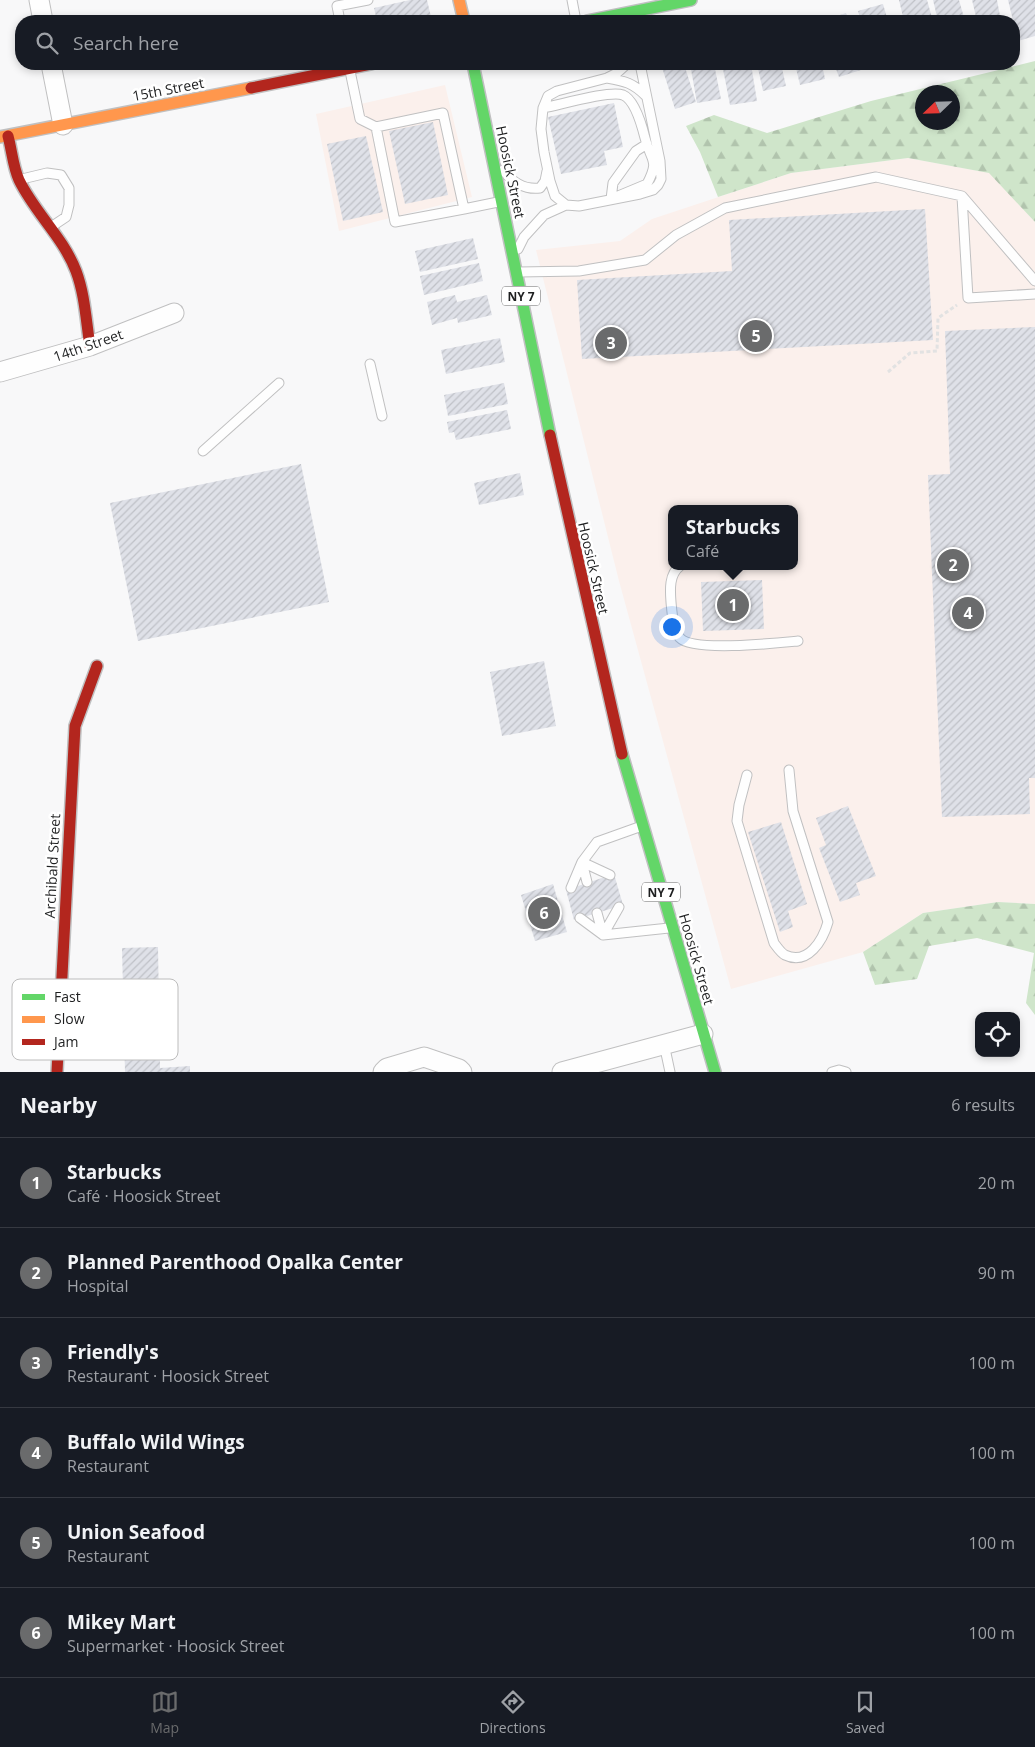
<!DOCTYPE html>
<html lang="en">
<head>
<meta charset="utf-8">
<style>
  :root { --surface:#171b24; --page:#242831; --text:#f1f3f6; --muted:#9ea1a6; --line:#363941; --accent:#6a6b6c }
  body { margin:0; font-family:"Open Sans",sans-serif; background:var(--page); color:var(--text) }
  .controls { position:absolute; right:15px; bottom:15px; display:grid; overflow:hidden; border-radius:10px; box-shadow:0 2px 8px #0003 }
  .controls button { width:45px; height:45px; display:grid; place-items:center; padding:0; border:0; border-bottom:1px solid var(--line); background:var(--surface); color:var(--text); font:25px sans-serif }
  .compass { position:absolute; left:915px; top:85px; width:45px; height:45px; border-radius:50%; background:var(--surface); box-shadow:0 2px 8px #0003; rotate:247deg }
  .you { position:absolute; left:671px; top:626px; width:18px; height:18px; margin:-12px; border:4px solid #fff; border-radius:50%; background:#1a73e8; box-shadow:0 0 0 8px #1a73e833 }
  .badge { display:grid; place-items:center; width:32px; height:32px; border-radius:50%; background:var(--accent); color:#fff; font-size:16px; font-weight:700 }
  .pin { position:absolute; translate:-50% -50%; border:2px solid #fff; box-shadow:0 1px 5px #0006 }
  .popup { position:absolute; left:668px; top:505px; width:130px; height:65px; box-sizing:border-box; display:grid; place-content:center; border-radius:10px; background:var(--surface); filter:drop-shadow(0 1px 4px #0005); font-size:16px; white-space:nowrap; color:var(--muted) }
  .popup b { font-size:19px; color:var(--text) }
  .popup::after { content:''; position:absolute; left:50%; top:100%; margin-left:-10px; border:10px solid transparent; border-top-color:var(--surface) }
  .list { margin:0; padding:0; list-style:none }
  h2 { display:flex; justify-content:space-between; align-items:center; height:65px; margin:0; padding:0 20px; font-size:21px }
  h2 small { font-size:16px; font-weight:400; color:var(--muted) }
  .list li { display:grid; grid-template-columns:32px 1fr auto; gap:15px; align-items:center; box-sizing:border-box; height:90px; padding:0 20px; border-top:1px solid var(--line) }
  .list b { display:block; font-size:19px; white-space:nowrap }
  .list p { margin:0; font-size:16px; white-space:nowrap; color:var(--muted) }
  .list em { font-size:16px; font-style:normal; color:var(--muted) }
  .icon { flex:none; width:28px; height:28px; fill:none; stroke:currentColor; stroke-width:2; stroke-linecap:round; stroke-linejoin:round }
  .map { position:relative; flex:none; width:1035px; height:1072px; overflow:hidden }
  .search { position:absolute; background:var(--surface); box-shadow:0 2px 8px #0003; left:15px; right:15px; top:15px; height:55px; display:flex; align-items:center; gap:12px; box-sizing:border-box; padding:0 18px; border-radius:20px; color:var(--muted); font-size:19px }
  .sheet { height:605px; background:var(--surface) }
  nav { display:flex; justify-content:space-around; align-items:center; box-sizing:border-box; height:70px; border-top:1px solid var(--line); background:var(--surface); font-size:14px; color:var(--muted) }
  nav a { display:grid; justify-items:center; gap:2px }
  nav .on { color:var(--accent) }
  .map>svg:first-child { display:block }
  .commercial { fill:#fbf0ec; fill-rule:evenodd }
  .forest { fill:url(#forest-firs); fill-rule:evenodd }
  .building { fill:url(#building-hatch) }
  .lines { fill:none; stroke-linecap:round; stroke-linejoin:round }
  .lane-casing { stroke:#c0c0c1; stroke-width:11 }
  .street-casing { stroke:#c0c0c1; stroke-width:21 }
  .fast-casing { stroke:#c0c0c1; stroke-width:14 }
  .slow-casing { stroke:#c0c0c1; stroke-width:14 }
  .jam-casing { stroke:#c0c0c1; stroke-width:14 }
  .path { stroke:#e2e2e2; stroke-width:3; stroke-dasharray:4 2.5; stroke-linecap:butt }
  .lane { stroke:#fefefe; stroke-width:9 }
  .street { stroke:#fefefe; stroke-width:19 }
  .fast { stroke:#63d668; stroke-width:11 }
  .slow { stroke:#ff974d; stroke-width:11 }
  .jam { stroke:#b3261e; stroke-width:11 }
  .labels { text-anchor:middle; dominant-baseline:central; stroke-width:5; stroke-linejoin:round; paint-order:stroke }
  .shield { fill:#fff; stroke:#626263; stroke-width:1 }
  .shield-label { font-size:12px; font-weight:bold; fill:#1e1f20 }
  .street-label { font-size:14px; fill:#1e1f20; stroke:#fff }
  .key { fill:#fff; stroke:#bcbcbc; stroke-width:1 }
  .key-label { font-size:14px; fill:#1e1f20 }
</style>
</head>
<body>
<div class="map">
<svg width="1035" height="1072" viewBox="0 0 1035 1072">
  <defs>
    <pattern id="forest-firs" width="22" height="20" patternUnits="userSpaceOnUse" patternTransform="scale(1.25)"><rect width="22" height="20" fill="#cfe5ca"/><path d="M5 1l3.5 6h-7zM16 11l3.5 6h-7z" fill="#b1c4ad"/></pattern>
    <pattern id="building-hatch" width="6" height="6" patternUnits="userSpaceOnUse" patternTransform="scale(1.25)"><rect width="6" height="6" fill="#dfe1e8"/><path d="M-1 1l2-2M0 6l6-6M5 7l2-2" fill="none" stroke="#bfc1c7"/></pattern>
  </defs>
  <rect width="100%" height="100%" fill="#f8f8f9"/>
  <path class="commercial" d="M445 85 472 197 339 231 316 114Z
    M908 158 990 173 1035 222V904L998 902 923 913 863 952 731 989 619 581 536 250 620 241 652 219 791 173ZM672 509H794V566H672Z"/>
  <path class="forest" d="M1035 61V222L989 173 908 158 791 173 718 197 700 152 686 126 714 115 767 133 871 101ZM922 92H952V122H922Z
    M998 902 1035 904V1015L1026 1003 1034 953 977 938 929 946 917 979 875 985 863 952 923 913Z"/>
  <path class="building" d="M410 0H427L432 21H377L374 8Z
    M899 0H927L933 21H904Z
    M933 0H959L965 21H938Z
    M972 0H997L1001 21H977Z
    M1008 0H1035V36L1018 41Z
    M883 4 888 21H861L858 11Z
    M846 13 849 21H822Z
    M661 64H684L696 102 675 109Z
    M690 64H714L721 99 697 103Z
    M722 64H751L757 101 730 105Z
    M757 64H781L786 86 763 91Z
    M795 64H822L825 79 800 85Z
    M834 64H862L864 69 839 77Z
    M873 64H895L875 70Z
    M614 103 623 147 604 151 607 165 561 174 548 117Z
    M433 122 448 195 405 204 389 131Z
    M366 136 383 212 343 221 327 144Z
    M925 209 933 340 582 359 577 280 732 271 729 220Z
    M473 238 478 259 420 272 415 251Z
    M479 263 483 281 424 295 420 276Z
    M455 295 457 302 487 295 492 315 458 323 457 318 432 325 427 302Z
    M1035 327V778H1029L1030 814 942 817 928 475 950 474 945 331Z
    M500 338 505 362 446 374 441 350Z
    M504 383 508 404 448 416 444 395Z
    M507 410 511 429 456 440 454 432 449 433 447 422Z
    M301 464 329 602 138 641 110 503Z
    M520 473 524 495 479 505 474 483Z
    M762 580 764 629 703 631 701 582Z
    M544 661 556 726 502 736 490 672Z
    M848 806 876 876 856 883 860 895 840 902 819 848 826 845 816 818Z
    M781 822 807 904 788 911 793 927 780 932 748 832Z
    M614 874 623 905 574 920 566 890Z
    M553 884 567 932 535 941 521 895Z
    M158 947 160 1068 190 1066V1072H125L122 948Z"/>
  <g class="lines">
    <g class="lane-casing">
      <path id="lane" d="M572 0 576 21
        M340 21 337 6 368 0
        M627 64 617 73 607 78 557 91 548 96 543 108 541 129 544 152 550 181 555 196 566 205 579 206 640 194 653 190 658 185 661 179 660 161 640 64
        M350 71 360 119 376 127
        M607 78C625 81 633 83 646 96
        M543 108C560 105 609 90 623 95 635 100 642 126 645 138 651 162 660 159 647 184L611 199 613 183 636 151 647 144
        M443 113 464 209 395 222 376 127Z
        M503 170C512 182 525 190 540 188L545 181 547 171
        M22 179 47 173 61 175 69 188V205L66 217 51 227
        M962 197 968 298 1035 294
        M464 209 498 202
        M518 249 524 237 544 215 566 205
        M519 272 579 271 645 260 676 235 725 208 876 177 962 196 1035 281
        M370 364 382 416
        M203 451 279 383
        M680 566C669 574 670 590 671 602 672 612 673 631 680 638 693 652 777 643 798 641
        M747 775 739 805 737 821 774 943C777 947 781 953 785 955 808 966 823 940 828 922L793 811 789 770
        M582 862 610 875
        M582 862 587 882
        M571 888 582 862 597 842 639 827
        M597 913 603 935
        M580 918 603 935 669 928
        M603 935 619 907
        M664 1044 670 1072
        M832 1072 839 1070 846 1072"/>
    </g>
    <g class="street-casing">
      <path id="street" d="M39 0 43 21
        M51 64 63 125
        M0 372 90 346 174 313
        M383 1072 387 1068 424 1057 459 1069 462 1072
        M562 1072 703 1034"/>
    </g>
    <g class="fast-casing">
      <path id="fast" d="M587 21 691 0
        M473 64 550 435
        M622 754 715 1072"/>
    </g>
    <g class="slow-casing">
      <path id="slow" d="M459 0 464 21
        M0 137 251 88"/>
    </g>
    <g class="jam-casing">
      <path id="jam" d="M251 88 371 64
        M8 136C12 151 13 167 19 180 35 213 63 237 76 271 85 295 86 321 90 346
        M550 435 622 754
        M57 1072 75 726 97 666"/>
    </g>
    <path class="path" d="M888 372 910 353 937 351 938 318 957 305"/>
    <use href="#lane" class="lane"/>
    <use href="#street" class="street"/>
    <use href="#fast" class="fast"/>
    <use href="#slow" class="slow"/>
    <use href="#jam" class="jam"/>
  </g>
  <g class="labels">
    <g class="shield">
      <rect x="502" y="286.5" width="38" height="19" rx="4"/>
      <rect x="642" y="882.5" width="38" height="19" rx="4"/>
    </g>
    <g class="shield-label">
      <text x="521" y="296">NY 7</text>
      <text x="661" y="892">NY 7</text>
    </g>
    <g class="street-label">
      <text transform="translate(168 89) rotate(-11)">15th Street</text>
      <text transform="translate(511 172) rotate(78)">Hoosick Street</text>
      <text transform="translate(88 345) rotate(-19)">14th Street</text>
      <text transform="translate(594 568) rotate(77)">Hoosick Street</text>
      <text transform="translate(52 866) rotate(-87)">Archibald Street</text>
      <text transform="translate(697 959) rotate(74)">Hoosick Street</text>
    </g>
  </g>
  <rect x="12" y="979" width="166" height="81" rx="8" class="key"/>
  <rect x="22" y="994" width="23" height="6" fill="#63d668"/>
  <rect x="22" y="1016" width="23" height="7" fill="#ff974d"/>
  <rect x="22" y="1039" width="23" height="6" fill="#b3261e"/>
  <g class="key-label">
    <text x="54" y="1002">Fast</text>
    <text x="54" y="1024">Slow</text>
    <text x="54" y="1047">Jam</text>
  </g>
</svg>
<div class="controls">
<button><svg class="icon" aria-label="locate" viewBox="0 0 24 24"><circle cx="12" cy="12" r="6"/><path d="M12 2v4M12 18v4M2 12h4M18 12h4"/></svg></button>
</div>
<svg class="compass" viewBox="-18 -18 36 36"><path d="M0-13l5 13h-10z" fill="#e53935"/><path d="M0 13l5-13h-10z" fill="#9ea1a6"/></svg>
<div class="you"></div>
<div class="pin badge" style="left:733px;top:605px">1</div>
<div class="popup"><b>Starbucks</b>Café</div>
<div class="pin badge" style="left:953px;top:565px">2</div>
<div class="pin badge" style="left:611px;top:343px">3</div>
<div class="pin badge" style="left:968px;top:613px">4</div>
<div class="pin badge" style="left:756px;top:336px">5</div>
<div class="pin badge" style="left:544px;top:913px">6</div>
<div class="search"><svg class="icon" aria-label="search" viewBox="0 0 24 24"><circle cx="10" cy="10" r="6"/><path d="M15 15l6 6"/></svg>Search here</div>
</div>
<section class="sheet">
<h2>Nearby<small>6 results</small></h2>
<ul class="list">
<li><span class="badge">1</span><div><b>Starbucks</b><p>Café · Hoosick Street</p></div><em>20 m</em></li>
<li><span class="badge">2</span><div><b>Planned Parenthood Opalka Center</b><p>Hospital</p></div><em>90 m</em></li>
<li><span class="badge">3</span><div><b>Friendly's</b><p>Restaurant · Hoosick Street</p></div><em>100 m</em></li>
<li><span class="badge">4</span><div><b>Buffalo Wild Wings</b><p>Restaurant</p></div><em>100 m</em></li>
<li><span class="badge">5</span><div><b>Union Seafood</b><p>Restaurant</p></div><em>100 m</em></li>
<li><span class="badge">6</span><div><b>Mikey Mart</b><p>Supermarket · Hoosick Street</p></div><em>100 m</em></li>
</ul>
</section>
<nav>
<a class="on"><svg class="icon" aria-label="map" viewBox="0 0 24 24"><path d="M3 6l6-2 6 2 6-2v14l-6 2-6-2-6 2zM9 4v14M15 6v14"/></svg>Map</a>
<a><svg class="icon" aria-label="directions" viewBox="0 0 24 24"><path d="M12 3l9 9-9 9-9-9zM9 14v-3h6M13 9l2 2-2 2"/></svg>Directions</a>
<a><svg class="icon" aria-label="saved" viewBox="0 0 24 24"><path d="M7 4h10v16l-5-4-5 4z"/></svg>Saved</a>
</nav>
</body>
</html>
